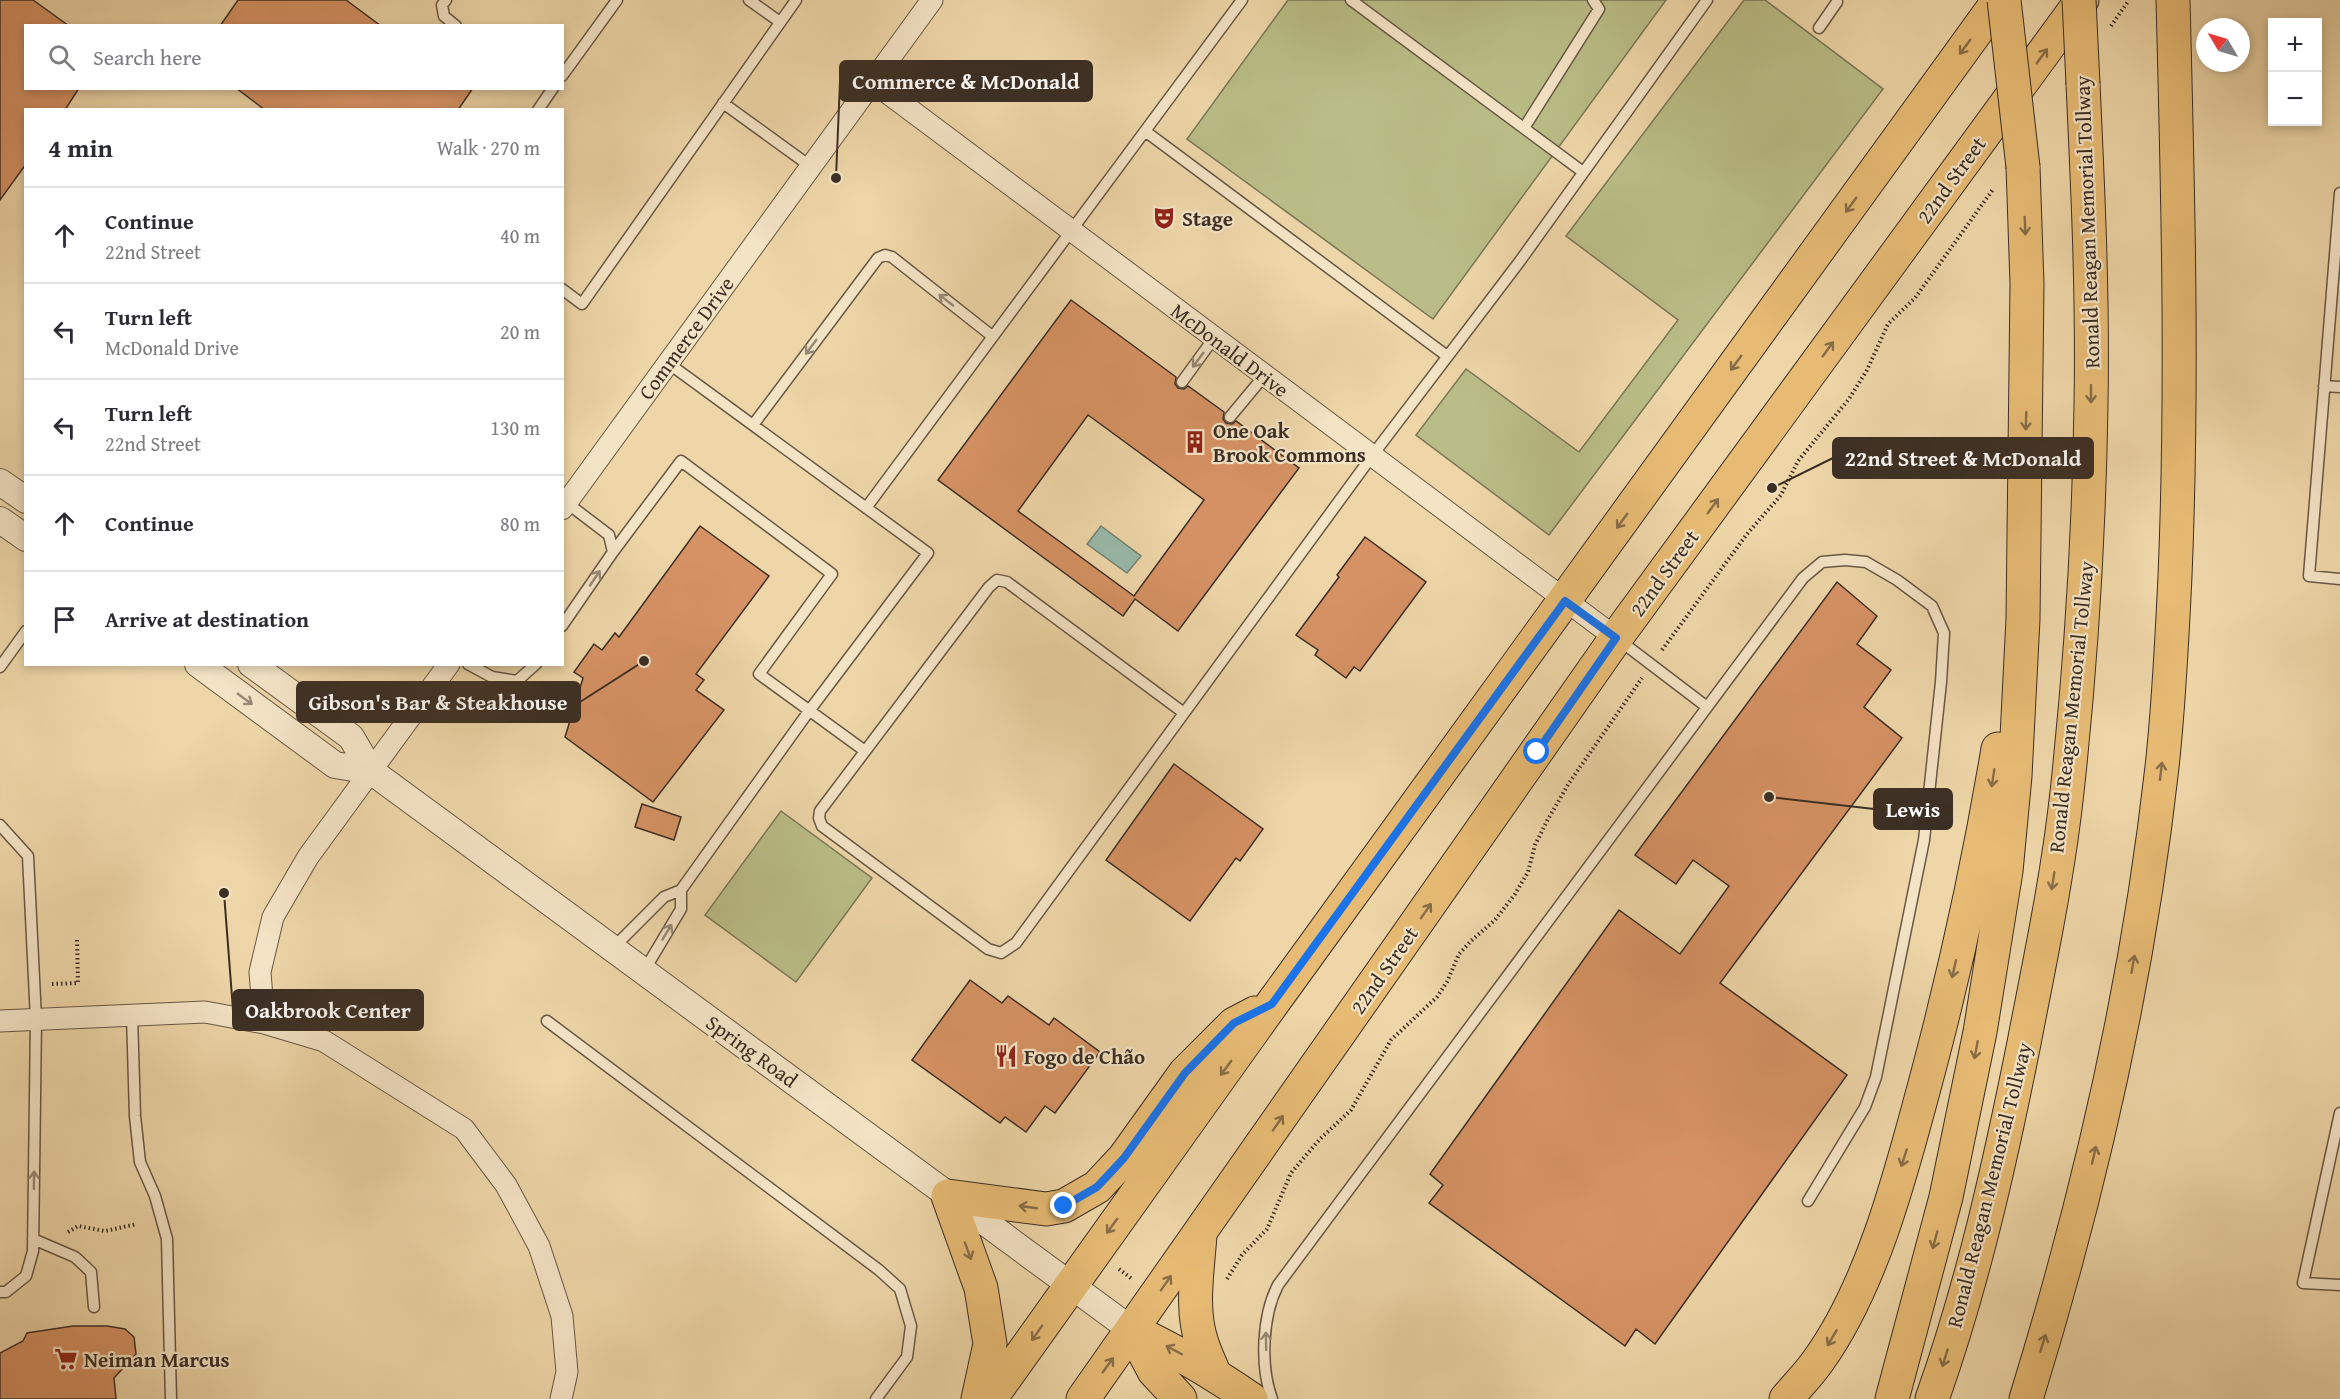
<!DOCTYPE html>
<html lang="en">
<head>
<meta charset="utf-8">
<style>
  :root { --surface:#fff; --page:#f2f2f3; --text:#2b2b33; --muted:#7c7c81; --line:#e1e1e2 }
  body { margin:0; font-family:"Gentium Book Plus",serif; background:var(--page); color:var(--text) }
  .controls { position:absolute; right:18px; top:18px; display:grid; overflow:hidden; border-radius:0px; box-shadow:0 3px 9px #0003 }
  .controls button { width:54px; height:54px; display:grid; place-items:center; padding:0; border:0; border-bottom:2px solid var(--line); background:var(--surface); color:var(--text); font:30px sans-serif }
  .compass { position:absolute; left:2196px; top:18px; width:54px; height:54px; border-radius:50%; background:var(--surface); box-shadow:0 3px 9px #0003; rotate:308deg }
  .stop { position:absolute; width:18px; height:18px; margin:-14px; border:4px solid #1a73e8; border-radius:50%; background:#fff }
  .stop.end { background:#1a73e8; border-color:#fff; box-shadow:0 2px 6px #0008 }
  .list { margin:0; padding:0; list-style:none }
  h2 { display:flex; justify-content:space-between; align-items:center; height:78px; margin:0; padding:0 24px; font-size:26px }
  h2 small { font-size:20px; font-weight:400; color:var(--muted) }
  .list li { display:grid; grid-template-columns:39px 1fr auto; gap:18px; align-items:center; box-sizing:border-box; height:96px; padding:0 24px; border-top:2px solid var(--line) }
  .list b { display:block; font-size:22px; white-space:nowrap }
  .list p { margin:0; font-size:20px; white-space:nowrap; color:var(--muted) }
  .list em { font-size:20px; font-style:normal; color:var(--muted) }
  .icon { flex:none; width:33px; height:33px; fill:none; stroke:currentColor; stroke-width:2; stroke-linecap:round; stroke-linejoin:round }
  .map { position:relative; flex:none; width:2340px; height:1399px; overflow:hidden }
  .search { position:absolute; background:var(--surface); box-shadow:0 3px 9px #0003; left:24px; top:24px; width:540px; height:66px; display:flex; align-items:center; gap:15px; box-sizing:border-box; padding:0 21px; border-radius:0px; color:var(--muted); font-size:22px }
  .panel { position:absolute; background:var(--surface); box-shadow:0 3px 9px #0003; left:24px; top:108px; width:540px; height:558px; border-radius:0px }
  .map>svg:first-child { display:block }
  .green { fill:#babd87; stroke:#7a7656; stroke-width:1.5 }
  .water { fill:#99b9aa; stroke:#738174; stroke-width:1.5 }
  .building { fill:#d69264; stroke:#3b2e24; stroke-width:1.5; fill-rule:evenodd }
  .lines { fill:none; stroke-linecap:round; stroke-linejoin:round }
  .service-casing { stroke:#685845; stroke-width:13 }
  .minor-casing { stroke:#685845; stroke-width:23 }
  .tertiary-casing { stroke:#685845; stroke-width:28 }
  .primary-casing { stroke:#3b2e24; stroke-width:35 }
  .motorway-casing { stroke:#3b2e24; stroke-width:35 }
  .path { stroke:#3b2e24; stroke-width:4; stroke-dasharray:1.5 3; stroke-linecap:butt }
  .service { stroke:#f4e4c6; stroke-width:10 }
  .minor { stroke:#f4e4c6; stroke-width:21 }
  .tertiary { stroke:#f4e4c6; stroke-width:26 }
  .primary { stroke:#e7bb74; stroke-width:33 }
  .motorway { stroke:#e7bb74; stroke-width:33 }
  .motorway-bridge-casing { stroke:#3b2e24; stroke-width:35; stroke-linecap:butt }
  .motorway-bridge { stroke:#e7bb74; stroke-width:33 }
  .oneway { stroke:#886d48 }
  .oneway2 { stroke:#988975 }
  .route { stroke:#1a73e8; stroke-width:8 }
  .labels { text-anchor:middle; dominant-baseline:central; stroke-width:4.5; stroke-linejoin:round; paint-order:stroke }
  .street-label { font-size:21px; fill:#3b2e24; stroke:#f4e4c6 }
  .poi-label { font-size:21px; font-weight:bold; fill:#3b2e24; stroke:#f4e4c6; text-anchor:start }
  .leader { fill:none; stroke:#3b2e24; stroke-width:2 }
  .callout-dot { fill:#3b2e24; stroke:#f4e4c6; stroke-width:2 }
  .callout { fill:#3b2e24; stroke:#3b2e24; stroke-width:2 }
  .callout-label { font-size:22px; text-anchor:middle; font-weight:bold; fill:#fff }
</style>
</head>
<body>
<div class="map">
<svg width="2340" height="1399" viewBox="0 0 2340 1399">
  <rect width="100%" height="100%" fill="#eed6a8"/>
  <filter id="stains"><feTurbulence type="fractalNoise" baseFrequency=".00333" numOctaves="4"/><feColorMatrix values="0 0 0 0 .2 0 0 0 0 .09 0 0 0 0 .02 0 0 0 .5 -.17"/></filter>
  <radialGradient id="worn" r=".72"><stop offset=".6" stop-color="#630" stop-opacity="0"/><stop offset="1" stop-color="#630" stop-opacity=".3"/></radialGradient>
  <path class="green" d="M1288 0H1666L1433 319 1187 139Z
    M1744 0H1765L1883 89 1549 535 1416 435 1466 369 1579 452 1678 320 1566 236Z
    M781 811 872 878 796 982 705 915Z"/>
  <path class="water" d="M1101 526 1141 556 1127 573 1087 544Z"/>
  <path class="building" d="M0 0H33L69 26H26V88H79L65 110H26V164L0 200Z
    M238 0H346L381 26H220Z
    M236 88H473L458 110H265Z
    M1071 300 1176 377 1175 384 1178 388 1184 389 1188 386 1224 412 1223 419 1226 423 1232 424 1236 421 1299 468 1178 631 1135 599 1123 616 938 480ZM1088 415 1204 500 1134 596 1018 511Z
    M700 526 769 576 696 674 704 680 696 690 724 710 653 802 565 737 583 678 574 672 594 644 602 650 615 633 619 637Z
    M1365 537 1426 582 1360 671 1354 667 1346 678 1315 655 1318 650 1296 635 1339 577 1337 575Z
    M1837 582 1877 616 1857 644 1891 670 1864 707 1902 738 1720 983 1847 1075 1655 1344 1636 1329 1625 1346 1429 1203 1443 1185 1430 1174 1619 910 1680 954 1729 886 1693 860 1676 884 1635 855Z
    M1174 764 1263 829 1240 861 1236 858 1190 921 1106 860Z
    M642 804 681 817 674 840 635 827Z
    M970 980 1002 1003 1008 996 1049 1025 1054 1018 1100 1052 1055 1113 1045 1106 1026 1132 1005 1117 1000 1123 912 1060Z
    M73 1326H107L125 1329 134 1337 136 1354 114 1378 116 1399H0V1353L23 1341 27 1333Z"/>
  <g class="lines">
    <g class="service-casing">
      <path id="service" d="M446 0 442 5 444 16 456 26
        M749 0 780 22
        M1351 0 1583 172
        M1819 28 1837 2
        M562 76 617 0
        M723 103 810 166
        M538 110 553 88
        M1524 128 1599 9 1593 0
        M1145 131 1242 0
        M2340 193 2309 576 2340 579
        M562 289 582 304 796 0
        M1182 382 1214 338
        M2324 386 2340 387
        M1230 417 1264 376
        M753 425 878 258 885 255 892 257 992 336
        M866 508 1145 131 1447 356
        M613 552 681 461 832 574 759 674 865 751
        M562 626 613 552 609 535 567 503
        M1619 640 1707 707
        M468 664 492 677 517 681 536 664
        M0 667 26 631
        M1184 713 1007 582 997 580 989 587 820 811 819 818 822 826 988 949 1001 953 1016 943 1372 456 1520 261 1707 0
        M0 825 28 856 36 1019 33 1251 26 1276 6 1292H0
        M613 948 664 897 681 890 809 711 928 553 668 363
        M644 971 681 909V890
        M132 1015 135 1116 140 1162 155 1196 167 1239 171 1399
        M547 1021 879 1270 900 1289 911 1326 907 1357 876 1399
        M2340 1113 2303 1283 2340 1285
        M33 1239 75 1257 91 1272 94 1307
        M1272 1399C1260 1366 1262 1316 1278 1285L1803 578 1822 562 1845 560 1866 562 1897 580 1932 606 1944 633 1941 682 1924 840 1876 1077 1865 1107 1808 1201"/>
    </g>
    <g class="minor-casing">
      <path id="minor" d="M873 82 1616 638
        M562 509 932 0
        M0 1021 205 1012 264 1023 324 1041 464 1129 506 1185 539 1246 562 1316 567 1372 561 1399
        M264 1023 260 972 273 917 308 857 449 664"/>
    </g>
    <g class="tertiary-casing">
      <path id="tertiary" d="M0 482 26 500
        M0 520 26 538
        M198 664 335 765 371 771
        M251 664 351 737 371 771 1133 1331"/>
    </g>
    <g class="primary-casing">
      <path id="primary" d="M978 1399 990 1344 981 1288 948 1196 1046 1209 1064 1206 1097 1187 1124 1158 1185 1073 1234 1024 1255 1013
        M990 1399 1272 1004 1999 0
        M1083 1399 1616 638 2082 0"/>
    </g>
    <g class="motorway-casing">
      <path id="motorway" d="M1200 1234C1198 1269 1190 1309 1202 1343 1205 1353 1210 1363 1214 1373
        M1133 1331C1175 1350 1213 1373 1251 1399
        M1133 1331 1154 1371 1180 1399
        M1786 1399C1797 1386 1809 1374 1818 1361 1875 1282 1904 1162 1929 1069 1957 963 1980 857 1998 749
        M1892 1399 1946 1197 1980 1032 2006 871 2015 776 2023 619 2027 284 2023 167
        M1932 1399C1973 1284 2000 1163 2024 1043 2040 960 2058 876 2067 792 2081 664 2089 534 2091 405 2093 298 2088 191 2083 84
        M2026 1399C2090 1192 2138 983 2162 767 2169 704 2172 640 2175 576 2183 384 2178 192 2173 0"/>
    </g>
    <path class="path" d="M2111 26 2129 0
      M1662 650 1747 534 1781 495 1798 461 1849 399 1867 370 1888 324 1915 298 1994 188
      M52 984 78 983 77 939
      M68 1232 78 1226 105 1231 137 1224
      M1119 1269 1132 1279
      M1227 1279 1242 1255 1267 1229 1291 1173 1319 1140 1351 1110 1391 1040 1437 997 1447 982 1459 954 1471 941 1495 920 1515 894 1528 872 1535 845 1547 821 1569 783 1642 678"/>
    <use href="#service" class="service"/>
    <use href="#minor" class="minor"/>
    <use href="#tertiary" class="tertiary"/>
    <use href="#primary" class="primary"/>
    <use href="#motorway" class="motorway"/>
    <g class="motorway-bridge-casing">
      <path id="motorway-bridge" d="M2004 0 2023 167
        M2079 0 2083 84"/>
    </g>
    <use href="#motorway-bridge" class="motorway-bridge"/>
  </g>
  <defs><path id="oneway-shaft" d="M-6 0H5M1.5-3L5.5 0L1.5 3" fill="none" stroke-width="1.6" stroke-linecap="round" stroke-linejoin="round" transform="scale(1.5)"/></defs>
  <g class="oneway">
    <use href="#oneway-shaft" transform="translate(1965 47) rotate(126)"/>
    <use href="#oneway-shaft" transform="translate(2042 56) rotate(-54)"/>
    <use href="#oneway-shaft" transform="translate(1851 205) rotate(126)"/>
    <use href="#oneway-shaft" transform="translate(2025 226) rotate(88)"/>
    <use href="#oneway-shaft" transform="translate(1828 349) rotate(-54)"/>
    <use href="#oneway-shaft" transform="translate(1736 363) rotate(126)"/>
    <use href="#oneway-shaft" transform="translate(2091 394) rotate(90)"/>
    <use href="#oneway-shaft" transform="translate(2026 421) rotate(92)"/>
    <use href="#oneway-shaft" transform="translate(1713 506) rotate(-54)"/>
    <use href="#oneway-shaft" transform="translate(1622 521) rotate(126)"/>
    <use href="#oneway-shaft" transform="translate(2161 771) rotate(-83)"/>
    <use href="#oneway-shaft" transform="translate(1993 778) rotate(99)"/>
    <use href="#oneway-shaft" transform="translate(2053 881) rotate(99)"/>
    <use href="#oneway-shaft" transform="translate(1426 911) rotate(-55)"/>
    <use href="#oneway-shaft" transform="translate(2133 964) rotate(-80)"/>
    <use href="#oneway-shaft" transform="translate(1954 969) rotate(103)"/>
    <use href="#oneway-shaft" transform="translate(1976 1050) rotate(101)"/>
    <use href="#oneway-shaft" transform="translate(1226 1068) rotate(126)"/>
    <use href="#oneway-shaft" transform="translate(1278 1123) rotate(-55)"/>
    <use href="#oneway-shaft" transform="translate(2094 1155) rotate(-77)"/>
    <use href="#oneway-shaft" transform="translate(1904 1158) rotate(108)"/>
    <use href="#oneway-shaft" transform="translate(1028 1207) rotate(-172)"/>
    <use href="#oneway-shaft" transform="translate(1112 1226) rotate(126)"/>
    <use href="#oneway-shaft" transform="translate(1935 1240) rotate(105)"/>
    <use href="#oneway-shaft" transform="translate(968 1251) rotate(70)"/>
    <use href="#oneway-shaft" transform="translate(1166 1283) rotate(-55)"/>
    <use href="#oneway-shaft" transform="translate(1037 1333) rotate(125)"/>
    <use href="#oneway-shaft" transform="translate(1832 1338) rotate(121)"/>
    <use href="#oneway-shaft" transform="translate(2043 1343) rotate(-73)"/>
    <use href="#oneway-shaft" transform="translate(1174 1350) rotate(-152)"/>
    <use href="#oneway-shaft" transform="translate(1945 1358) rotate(107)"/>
    <use href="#oneway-shaft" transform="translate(1108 1365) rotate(-54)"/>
  </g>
  <g class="oneway2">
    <use href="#oneway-shaft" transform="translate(946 300) rotate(-142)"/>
    <use href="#oneway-shaft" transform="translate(811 347) rotate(127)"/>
    <use href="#oneway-shaft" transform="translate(1198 360) rotate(127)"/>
    <use href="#oneway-shaft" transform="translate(595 578) rotate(-56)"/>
    <use href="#oneway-shaft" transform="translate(245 699) rotate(36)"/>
    <use href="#oneway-shaft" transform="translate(667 932) rotate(-59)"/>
    <use href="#oneway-shaft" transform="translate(34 1180) rotate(-89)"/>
    <use href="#oneway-shaft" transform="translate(1266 1341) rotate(-91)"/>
  </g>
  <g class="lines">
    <path class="route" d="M1064 1206 1097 1187 1124 1158 1185 1073 1234 1023 1272 1004 1565 601 1616 638 1537 752"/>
  </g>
  <defs>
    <g id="theatre-bare" transform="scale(1.8)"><path d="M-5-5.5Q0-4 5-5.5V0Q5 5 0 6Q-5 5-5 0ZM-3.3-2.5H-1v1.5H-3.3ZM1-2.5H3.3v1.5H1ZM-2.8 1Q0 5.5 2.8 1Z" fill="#8f2418" stroke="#f4e4c6" stroke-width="2.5" paint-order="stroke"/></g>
    <g id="building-bare" transform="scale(1.8)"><path d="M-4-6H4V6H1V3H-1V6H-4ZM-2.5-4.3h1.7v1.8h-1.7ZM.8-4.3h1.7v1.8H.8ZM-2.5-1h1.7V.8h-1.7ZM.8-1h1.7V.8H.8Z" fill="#8f2418" stroke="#f4e4c6" stroke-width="2.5" paint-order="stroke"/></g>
    <g id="restaurant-bare" transform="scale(1.8)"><path d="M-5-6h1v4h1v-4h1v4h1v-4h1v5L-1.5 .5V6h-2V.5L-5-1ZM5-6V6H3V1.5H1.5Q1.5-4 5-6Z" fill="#8f2418" stroke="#f4e4c6" stroke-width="2.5" paint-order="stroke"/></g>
    <g id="supermarket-bare" transform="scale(1.8)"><path d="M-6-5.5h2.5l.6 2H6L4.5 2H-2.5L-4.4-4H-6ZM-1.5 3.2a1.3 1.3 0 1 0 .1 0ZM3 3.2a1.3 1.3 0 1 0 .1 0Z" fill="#8f2418" stroke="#f4e4c6" stroke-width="2.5" paint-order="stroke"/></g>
  </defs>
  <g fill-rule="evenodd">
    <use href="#theatre-bare" x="1164" y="218"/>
    <use href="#building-bare" x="1195" y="442"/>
    <use href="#restaurant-bare" x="1006" y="1056"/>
    <use href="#supermarket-bare" x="66" y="1359"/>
  </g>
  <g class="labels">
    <g class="street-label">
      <text transform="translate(1951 180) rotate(-54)">22nd Street</text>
      <text transform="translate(2087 222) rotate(-92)">Ronald Reagan Memorial Tollway</text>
      <text transform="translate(686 338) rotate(-54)">Commerce Drive</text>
      <text transform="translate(1230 350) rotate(37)">McDonald Drive</text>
      <text transform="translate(1664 573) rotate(-54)">22nd Street</text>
      <text transform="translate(2071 707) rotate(-84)">Ronald Reagan Memorial Tollway</text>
      <text transform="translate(1384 970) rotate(-55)">22nd Street</text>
      <text transform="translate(752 1051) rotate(36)">Spring Road</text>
      <text transform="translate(1989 1185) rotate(-76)">Ronald Reagan Memorial Tollway</text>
    </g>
    <g class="poi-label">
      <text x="1182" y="218">Stage</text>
      <text x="1213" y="430">One Oak<tspan x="1213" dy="24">Brook Commons</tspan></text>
      <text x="1024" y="1056">Fogo de Chão</text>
      <text x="84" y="1359">Neiman Marcus</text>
    </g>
  </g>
  <path class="leader" d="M836 178L840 81M1772 488L1833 458M644 661L580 702M1769 797L1874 809M224 893L233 1010"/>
  <g class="callout-dot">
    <circle cx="836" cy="178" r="6"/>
    <circle cx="1772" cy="488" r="6"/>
    <circle cx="644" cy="661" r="6"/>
    <circle cx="1769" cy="797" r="6"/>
    <circle cx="224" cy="893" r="6"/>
  </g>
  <g class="callout">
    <rect x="840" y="61" width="252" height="40" rx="6"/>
    <rect x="1833" y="438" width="260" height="40" rx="6"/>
    <rect x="297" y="682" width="283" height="40" rx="6"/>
    <rect x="1874" y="789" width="78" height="40" rx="6"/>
    <rect x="233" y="990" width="190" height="40" rx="6"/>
  </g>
  <g class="callout-label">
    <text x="966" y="89">Commerce &amp; McDonald</text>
    <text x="1963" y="466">22nd Street &amp; McDonald</text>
    <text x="438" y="710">Gibson's Bar &amp; Steakhouse</text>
    <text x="1913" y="817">Lewis</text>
    <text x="328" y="1018">Oakbrook Center</text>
  </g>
  <rect width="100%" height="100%" filter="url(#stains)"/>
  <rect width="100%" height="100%" fill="url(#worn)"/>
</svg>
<div class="controls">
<button>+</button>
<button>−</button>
</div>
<svg class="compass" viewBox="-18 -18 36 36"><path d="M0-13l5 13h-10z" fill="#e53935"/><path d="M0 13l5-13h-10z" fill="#7c7c81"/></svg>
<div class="stop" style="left:1537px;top:752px"></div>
<div class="stop end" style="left:1064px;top:1206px"></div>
<div class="search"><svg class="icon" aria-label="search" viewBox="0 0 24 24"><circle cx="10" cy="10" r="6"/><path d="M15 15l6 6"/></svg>Search here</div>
<section class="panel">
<h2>4 min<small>Walk · 270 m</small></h2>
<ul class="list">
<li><svg class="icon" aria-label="ahead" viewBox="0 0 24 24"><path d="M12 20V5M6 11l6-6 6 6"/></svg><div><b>Continue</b><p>22nd Street</p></div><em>40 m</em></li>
<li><svg class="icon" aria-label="left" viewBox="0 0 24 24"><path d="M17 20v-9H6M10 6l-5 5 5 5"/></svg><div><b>Turn left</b><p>McDonald Drive</p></div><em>20 m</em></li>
<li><svg class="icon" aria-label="left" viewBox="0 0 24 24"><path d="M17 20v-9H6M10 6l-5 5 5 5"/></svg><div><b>Turn left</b><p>22nd Street</p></div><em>130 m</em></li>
<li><svg class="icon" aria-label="ahead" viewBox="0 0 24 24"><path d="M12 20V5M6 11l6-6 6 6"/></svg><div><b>Continue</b></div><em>80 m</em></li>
<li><svg class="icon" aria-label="arrive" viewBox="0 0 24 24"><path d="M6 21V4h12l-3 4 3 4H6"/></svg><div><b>Arrive at destination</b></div></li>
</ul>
</section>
</div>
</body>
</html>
